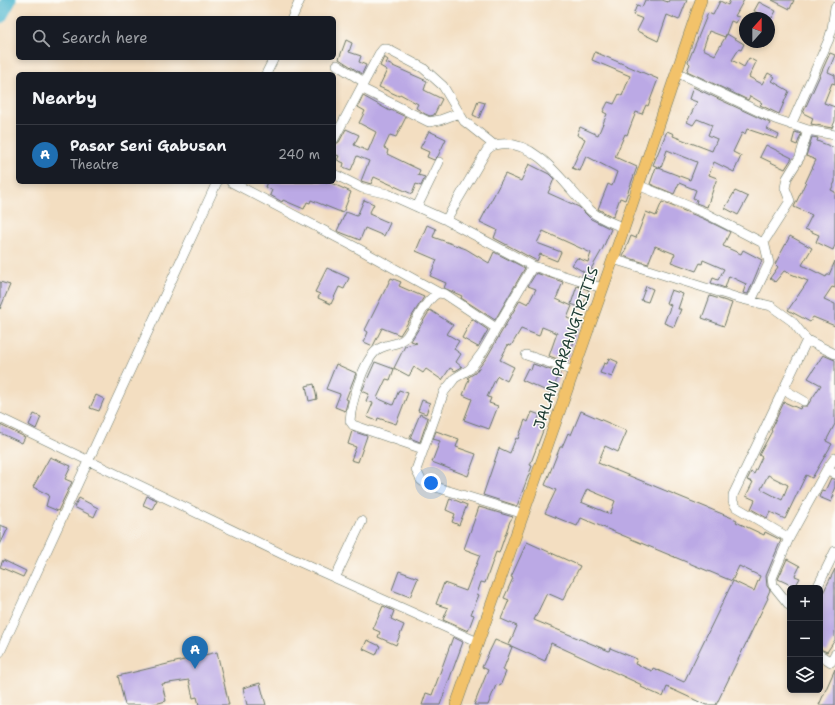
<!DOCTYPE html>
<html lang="en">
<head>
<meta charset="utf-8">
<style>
  :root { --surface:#171b24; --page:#242831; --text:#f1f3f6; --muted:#9ea1a6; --line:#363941; --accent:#1f6fb2 }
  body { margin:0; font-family:"Shantell Sans",sans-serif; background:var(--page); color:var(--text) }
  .controls { position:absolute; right:12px; bottom:12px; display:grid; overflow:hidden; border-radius:6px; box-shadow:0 2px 6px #0003 }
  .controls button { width:36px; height:36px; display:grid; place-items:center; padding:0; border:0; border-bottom:1px solid var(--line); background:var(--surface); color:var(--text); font:20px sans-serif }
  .compass { position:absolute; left:739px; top:12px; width:36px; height:36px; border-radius:50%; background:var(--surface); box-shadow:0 2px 6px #0003; rotate:21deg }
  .you { position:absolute; left:431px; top:483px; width:14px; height:14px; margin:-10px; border:3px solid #fff; border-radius:50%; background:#1a73e8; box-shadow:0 0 0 6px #1a73e833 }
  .badge { display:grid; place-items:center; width:26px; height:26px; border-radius:50%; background:var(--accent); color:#fff; font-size:13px; font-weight:700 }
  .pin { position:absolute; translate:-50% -33px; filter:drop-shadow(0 1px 2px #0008) }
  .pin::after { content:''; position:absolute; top:21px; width:14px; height:12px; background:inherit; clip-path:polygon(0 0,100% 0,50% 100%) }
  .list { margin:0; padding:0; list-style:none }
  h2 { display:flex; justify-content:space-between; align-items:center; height:52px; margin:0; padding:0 16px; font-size:17px }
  h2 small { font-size:13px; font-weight:400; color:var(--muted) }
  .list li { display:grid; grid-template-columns:26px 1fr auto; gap:12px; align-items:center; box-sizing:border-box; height:60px; padding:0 16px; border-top:1px solid var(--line) }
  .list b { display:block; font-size:15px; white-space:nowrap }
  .list p { margin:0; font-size:13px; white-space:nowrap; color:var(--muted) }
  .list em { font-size:13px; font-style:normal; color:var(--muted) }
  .icon { flex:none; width:22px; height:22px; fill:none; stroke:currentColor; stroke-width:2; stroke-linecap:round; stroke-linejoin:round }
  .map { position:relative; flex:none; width:835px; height:705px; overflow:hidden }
  .search { position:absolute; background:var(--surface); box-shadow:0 2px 6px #0003; left:16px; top:16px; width:320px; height:44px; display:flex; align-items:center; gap:10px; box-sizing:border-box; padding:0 14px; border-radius:6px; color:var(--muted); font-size:15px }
  .panel { position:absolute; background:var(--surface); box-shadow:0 2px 6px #0003; left:16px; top:72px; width:320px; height:112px; border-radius:6px }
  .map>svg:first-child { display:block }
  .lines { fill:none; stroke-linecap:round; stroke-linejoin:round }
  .river { stroke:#52b9d0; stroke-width:15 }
  .building { fill:#bba9e5; fill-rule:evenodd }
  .minor-casing { stroke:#697565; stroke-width:10 }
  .major-casing { stroke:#697565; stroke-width:12 }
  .minor { stroke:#fff; stroke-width:9 }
  .major { stroke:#f2c26a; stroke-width:11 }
  .labels { text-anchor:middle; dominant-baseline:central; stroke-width:3; stroke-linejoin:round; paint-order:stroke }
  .street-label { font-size:15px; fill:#1f3d34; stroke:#fdfcf7 }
</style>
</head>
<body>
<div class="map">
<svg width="835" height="705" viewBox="0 0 835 705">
  <rect width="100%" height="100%" fill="#fdfcf7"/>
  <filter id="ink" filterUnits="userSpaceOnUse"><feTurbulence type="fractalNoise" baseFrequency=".025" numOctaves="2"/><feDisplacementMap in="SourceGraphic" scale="8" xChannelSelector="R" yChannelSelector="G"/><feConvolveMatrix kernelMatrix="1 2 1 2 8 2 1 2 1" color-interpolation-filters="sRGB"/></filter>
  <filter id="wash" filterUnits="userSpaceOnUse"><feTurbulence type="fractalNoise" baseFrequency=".012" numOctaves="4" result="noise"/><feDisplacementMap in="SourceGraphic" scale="16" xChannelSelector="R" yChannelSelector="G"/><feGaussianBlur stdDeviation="0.9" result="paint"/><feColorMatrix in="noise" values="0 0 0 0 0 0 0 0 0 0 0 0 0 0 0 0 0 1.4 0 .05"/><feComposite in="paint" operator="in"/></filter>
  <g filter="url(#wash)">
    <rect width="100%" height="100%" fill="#f3dec1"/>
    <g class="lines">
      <path class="river" d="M0 16 9 0"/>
    </g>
    <g id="blocks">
      <path class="building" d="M645 0H662L668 2 669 0H687L679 20 667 15 658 41 637 31 643 19 633 15 637 5 642 7Z
        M730 0H744L735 16 739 17 736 23 731 21 725 37 709 31 703 49 715 55 727 34 744 44 741 50 739 49 732 60 744 67 749 58 756 62 749 77 762 84 768 73 775 77 772 81 789 91 779 114 760 105 762 103 750 96 748 100 687 71 690 64 688 62 708 13 713 15 720 1 728 5Z
        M772 0H794L790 9Z
        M759 2 776 11 772 18H760L762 15 754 11Z
        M346 40 352 43 349 52 361 56 359 62 366 65 362 74 339 59Z
        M595 52 658 79 648 106 646 105 642 114 636 112 627 135 625 134 615 157 637 167 625 200 620 198 613 217 598 209 608 184 612 186 617 172 586 156 580 171 572 168 585 139 577 135 580 127 598 135 607 114 603 112 608 102 614 104 619 94 622 96 630 76 592 60Z
        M830 53 835 55 828 72 835 75V84L832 83 824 103 835 107V121L832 128 811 124 813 118 803 113Z
        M384 57 388 60 386 63 427 81 424 90 442 99 434 115 430 116 425 114 416 108 418 104 400 94 399 96 379 87 387 70 380 66Z
        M693 87 770 123 767 129 779 135 777 139 747 129 745 134 742 133 733 152 741 156 734 172 714 162 709 175 717 178 707 207 696 203 697 200 693 198 696 190 679 183 674 194 650 184 656 167 690 180 697 162 667 150 661 168 653 165 667 131 674 134 673 136 712 151 717 139 708 135 712 125 697 119 693 125 687 122 697 102 689 99Z
        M363 96 390 111 391 110 406 117 396 137 390 135 384 148 388 150 387 154 420 170 418 175 425 177 421 186 416 184 412 194 374 177 371 184 361 181 369 161 357 156 351 170 343 167 344 163 337 160 339 156 334 154V145L339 142 346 129 359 135 354 145 368 151 376 132 359 123 365 111 358 107Z
        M478 101 485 103 479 118 473 115Z
        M429 131 446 139 438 156 434 160 427 157 429 152 420 148Z
        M795 132 801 134 797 145 792 143Z
        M812 137 818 138 817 141 835 148V182L831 190 835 192V245L833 250 816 242 819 235 805 229 812 215 794 207 816 160 806 156Z
        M766 145 792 158 785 169 760 157Z
        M529 164 549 174 554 179 548 193 579 207 591 219 611 229 603 248 591 269 596 271 593 279 582 275 584 272 572 265 577 258 588 262 591 253 543 231 537 243 561 252 557 261 540 254 537 261 494 238 497 230 480 222 505 174 521 181Z
        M267 182H329L351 192 343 213 311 200 310 203 307 202 304 209 283 200 282 202 270 195 272 190 265 187Z
        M735 191 748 197 738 215 725 208Z
        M364 200 374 204 369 214 390 223 384 236 365 228 360 240 337 231 346 212 357 216Z
        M662 202 702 218 730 232 723 246 741 254 743 250 762 260 748 294 743 293 746 284 729 276 725 288 711 283 713 278 718 280 724 269 703 260 702 264 700 263 696 271 671 262 675 254 655 246 648 264 623 256 631 236 636 238 646 212 656 216Z
        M427 225 436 229 433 237 466 249 489 263 494 252 525 268 495 320 461 298 462 296 444 288 446 283 430 276 437 260 416 251Z
        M790 236 812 248 802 265 826 277 827 275H829L835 261V288L832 287 824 299 835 304V326L813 317 810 322 788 310 808 281 784 271 775 282 770 278 778 267 775 264Z
        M327 268 349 278 344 289 339 287 331 304 318 298 320 294 315 292Z
        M536 273 563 282 556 299 572 306 567 318 581 324 566 362 549 356 557 333 542 327 539 336 521 329 511 346 508 345 500 360 514 367 507 381 498 376 496 378 487 397 491 398 489 403 498 406 489 429 464 420 472 399 463 395 469 379 467 378 475 373 487 357 520 300 528 304 536 289 528 286Z
        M391 278 401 282 399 286 424 297 400 335 382 328 373 346 364 342 368 332 365 330Z
        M0 282 10 285 0 309Z
        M577 286 589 290 582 308 571 304Z
        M646 286 653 289 648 302 641 300Z
        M671 290 683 294 678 309H681L674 327 664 323 671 305 666 303Z
        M710 296 732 303 724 326 702 318Z
        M430 310 453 325 447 334 459 341 454 349 461 354 456 362 462 367 455 371 450 368 442 380 426 369 423 373 414 367 409 376 394 368 405 346 417 343 411 341Z
        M472 319 488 330 478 347 462 338Z
        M823 355 835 360V424L826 441 832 444 812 478 806 475 785 519 770 512 767 518 751 509 755 500 746 496 753 482 747 480 751 472 754 474 762 457 759 455 772 431 771 430 784 402 800 409 801 406H807L821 385 808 378ZM768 475 788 485 782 500 761 489Z
        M609 358 618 362 612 377 600 373 604 363 607 364Z
        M375 362 394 369 390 380 386 379 377 398 393 405 399 390 408 393 396 424 378 418 377 421 367 417 373 403 366 401 369 394 362 391Z
        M336 364 356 373 346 399 348 400 345 411 335 407 340 394 326 389Z
        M533 364 560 373 551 393 522 380 528 368 531 370Z
        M314 384 317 399 309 401 306 386Z
        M96 395 104 399 99 411 90 408Z
        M422 400 430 403 426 414 418 411Z
        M581 411 627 431 618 452 605 446 598 463 737 520 736 522 764 535 765 532 781 540 766 576 767 586 770 590 767 597 768 598 716 705H706L667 687 663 697 641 687 642 685 551 643 545 661 509 645 517 626 501 619 509 600 504 598 513 578 511 577 527 542 580 566 563 600 547 593 534 620 609 651 610 648 637 659 635 664 652 671 653 668 684 682 733 581 754 591 760 576 739 566 732 581 581 518 577 526 545 513 556 490 545 485 560 447H562L568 433 571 435ZM587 489 615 501 610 514 581 502Z
        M532 412 540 415 536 424 544 428 530 465 532 466 517 506 483 495 499 448 510 453 516 438 518 439 525 420 528 422Z
        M34 414 41 417 36 429 29 425Z
        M420 414 428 418 420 442 410 438Z
        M0 425 25 437 22 443 0 433Z
        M352 431 367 436 358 462 351 460 356 447 348 444Z
        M436 431 459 439 456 447 476 454 468 476 432 462 440 441 433 439Z
        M50 457 71 466 65 479 72 482 58 511 46 506 49 495 33 487Z
        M831 478 835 480V487L832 494 834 495 831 502 819 497 822 490 825 491Z
        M147 496 157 500 152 509 143 505Z
        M79 498 98 508 94 517 74 507Z
        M450 498 467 505 459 525 452 522 455 514 446 510Z
        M479 507 513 517 510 521 499 553 496 552 485 583 481 582 477 594 479 595 471 614 474 615 468 631 443 620 448 608 436 604 444 583 466 591 480 555 464 549Z
        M0 525 8 528 0 545Z
        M787 559 800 566 795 576 800 578 795 587 778 579Z
        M3 560 26 571 23 577 0 567Z
        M835 569V640L827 652 820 649V599Z
        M399 571 418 578 410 597 392 590Z
        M383 606 394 611 391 619 404 625 396 645 378 637 380 632 373 629Z
        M453 637 463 642 440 705H422L426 693 432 695Z
        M367 640 380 646 376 655 363 649Z
        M495 640 512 647 503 670 506 672 500 686 496 685 488 705H474L488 670 482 667Z
        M217 652 229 705H199L197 697 193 698 189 680 162 684 166 701 151 705H125L118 676Z
        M835 669V705H819Z
        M260 683 266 705H247L243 688Z"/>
    </g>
  </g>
  <g filter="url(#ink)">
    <use href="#blocks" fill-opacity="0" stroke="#697565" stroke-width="1"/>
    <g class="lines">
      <g class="minor-casing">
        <path id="minor" d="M292 18 300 0
          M337 65 364 82
          M676 72 775 119 808 130 835 135
          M266 74 274 58
          M361 88 429 122 440 120 459 113
          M791 125 829 39 832 29 835 7
          M334 139 379 54 383 49H387L423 68 443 86 464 121 494 145
          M334 174 362 188 388 194 446 220 533 266 602 288
          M231 182 359 249 439 293
          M638 185 705 213 763 243 790 201 785 188 787 178 800 157 808 130
          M417 207 439 162
          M446 220 487 150C492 145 495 145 501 144 540 141 566 188 591 211 600 219 613 223 624 228
          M613 259 738 298 771 306 792 321 807 340 835 354
          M751 301 769 263 764 242
          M526 355 574 371
          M783 389 804 401
          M0 418 284 555 478 642
          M423 449 353 425 350 421C351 404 363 361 377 350 386 343 400 346 407 336 415 325 427 296 439 293L445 294 496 328
          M835 458 827 469 835 474
          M524 514 426 484 421 480 416 470 444 392 455 378 470 369 482 353 533 266
          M789 538 736 507 733 502V495L807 340
          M335 578 362 521
          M817 588 835 551
          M790 606 773 585 772 578 789 538 827 469
          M0 652 217 182
          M820 655 831 662 835 654"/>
      </g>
      <g class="major-casing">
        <path id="major" d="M456 705 624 228 701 0"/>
      </g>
      <use href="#minor" class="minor"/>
      <use href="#major" class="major"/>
    </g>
  </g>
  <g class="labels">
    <g class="street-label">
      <text transform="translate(566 348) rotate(-71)">JALAN PARANGTRITIS</text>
    </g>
  </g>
</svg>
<div class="controls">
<button>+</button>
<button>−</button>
<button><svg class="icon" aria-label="layers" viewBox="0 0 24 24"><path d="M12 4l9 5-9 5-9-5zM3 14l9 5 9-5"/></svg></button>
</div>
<svg class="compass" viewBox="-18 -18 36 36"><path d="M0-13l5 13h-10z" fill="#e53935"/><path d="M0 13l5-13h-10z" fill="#9ea1a6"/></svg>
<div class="you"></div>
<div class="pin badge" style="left:195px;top:669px">A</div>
<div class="search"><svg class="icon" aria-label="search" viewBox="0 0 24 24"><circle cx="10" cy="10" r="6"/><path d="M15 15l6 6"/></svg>Search here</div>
<section class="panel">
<h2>Nearby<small></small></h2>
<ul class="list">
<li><span class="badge">A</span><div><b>Pasar Seni Gabusan</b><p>Theatre</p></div><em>240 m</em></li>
</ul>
</section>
</div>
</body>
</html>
